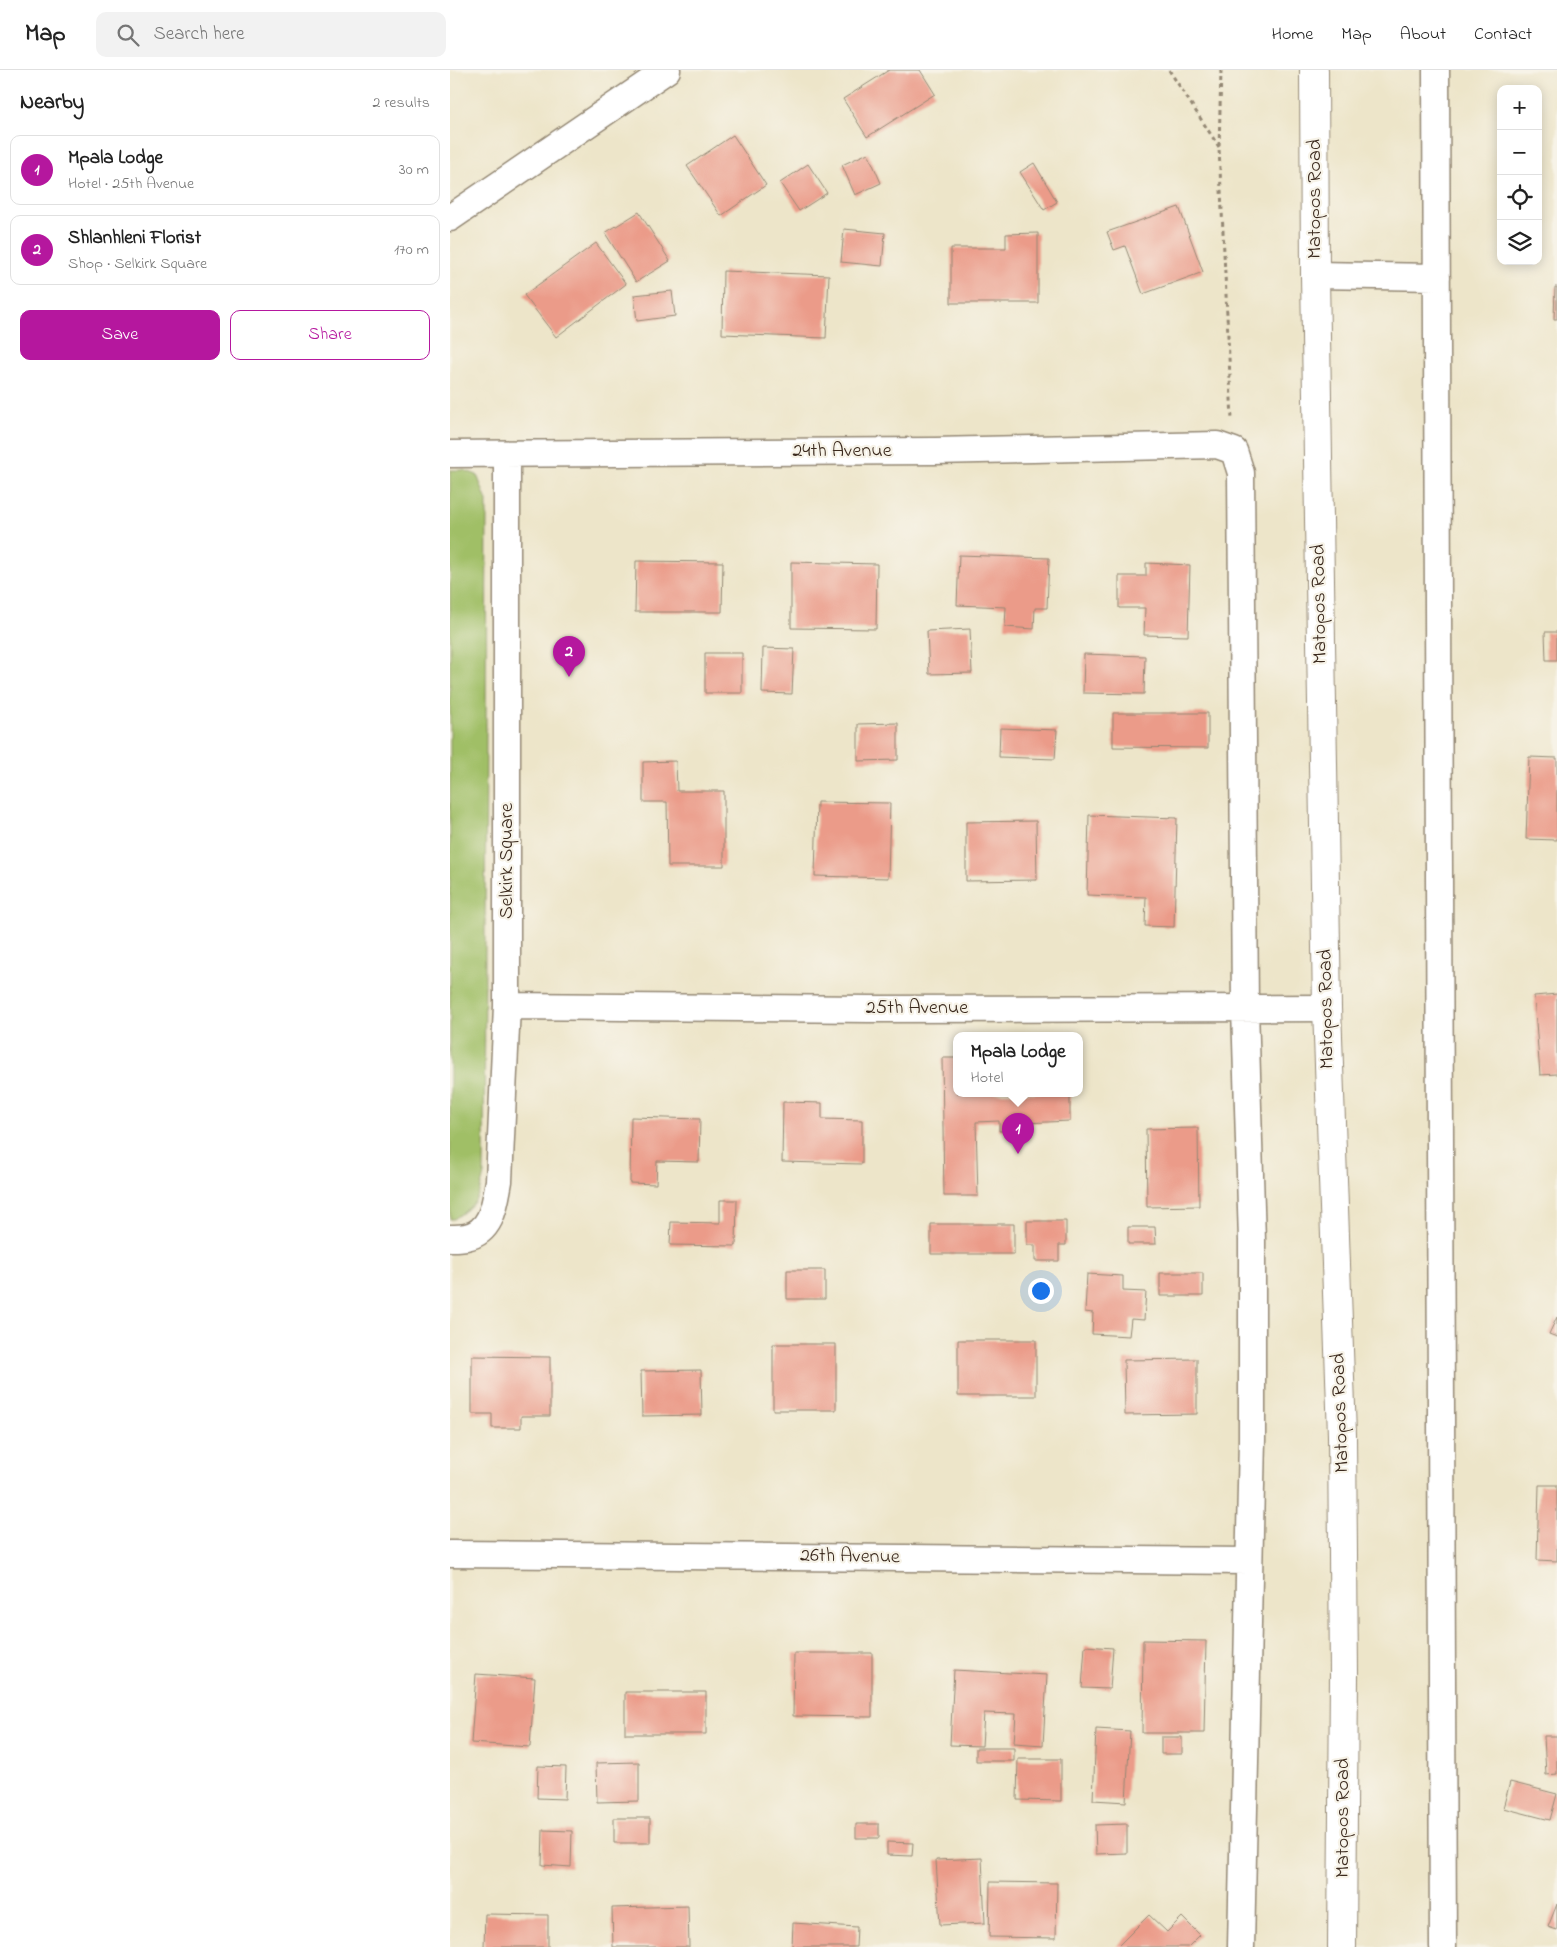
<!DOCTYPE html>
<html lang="en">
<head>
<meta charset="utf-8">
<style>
  :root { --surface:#fff; --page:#f2f2f2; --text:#222; --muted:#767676; --line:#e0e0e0; --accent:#b5179e }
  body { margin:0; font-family:"Indie Flower",sans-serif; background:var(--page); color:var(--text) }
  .controls { position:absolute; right:15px; top:15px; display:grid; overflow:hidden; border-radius:10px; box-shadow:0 2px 12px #0003 }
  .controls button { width:45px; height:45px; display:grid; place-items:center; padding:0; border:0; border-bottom:1px solid var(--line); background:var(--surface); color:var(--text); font:25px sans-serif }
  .you { position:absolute; left:590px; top:1220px; width:18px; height:18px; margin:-12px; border:4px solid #fff; border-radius:50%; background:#1a73e8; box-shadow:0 0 0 8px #1a73e833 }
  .badge { display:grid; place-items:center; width:32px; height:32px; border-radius:50%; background:var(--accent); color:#fff; font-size:16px; font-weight:700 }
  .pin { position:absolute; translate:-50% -41px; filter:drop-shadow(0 1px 2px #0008) }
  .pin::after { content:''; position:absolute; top:26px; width:18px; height:15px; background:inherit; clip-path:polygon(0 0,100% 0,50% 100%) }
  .popup { position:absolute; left:503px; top:962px; width:130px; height:65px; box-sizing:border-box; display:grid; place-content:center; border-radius:10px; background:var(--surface); filter:drop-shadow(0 1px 4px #0005); font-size:16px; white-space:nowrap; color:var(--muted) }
  .popup b { font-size:19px; color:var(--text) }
  .popup::after { content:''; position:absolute; left:50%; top:100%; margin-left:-10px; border:10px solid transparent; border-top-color:var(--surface) }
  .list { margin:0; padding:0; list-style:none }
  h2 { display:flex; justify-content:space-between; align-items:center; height:65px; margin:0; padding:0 20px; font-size:21px }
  h2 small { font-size:16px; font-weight:400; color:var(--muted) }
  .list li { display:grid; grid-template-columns:32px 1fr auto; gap:15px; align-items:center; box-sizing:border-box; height:70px; margin:0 10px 10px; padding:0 10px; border:1px solid var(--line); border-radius:10px }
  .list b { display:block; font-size:19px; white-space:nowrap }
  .list p { margin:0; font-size:16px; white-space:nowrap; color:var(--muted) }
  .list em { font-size:16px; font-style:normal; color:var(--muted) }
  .actions { display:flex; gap:10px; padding:15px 20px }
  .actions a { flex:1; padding:11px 0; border:1px solid var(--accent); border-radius:10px; text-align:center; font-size:18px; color:var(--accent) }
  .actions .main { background:var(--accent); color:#fff }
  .icon { flex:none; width:28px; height:28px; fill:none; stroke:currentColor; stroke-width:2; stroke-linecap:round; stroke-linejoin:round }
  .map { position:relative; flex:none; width:1107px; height:1877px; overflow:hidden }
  header { display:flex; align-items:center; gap:30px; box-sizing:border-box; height:70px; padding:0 25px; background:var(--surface); border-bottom:1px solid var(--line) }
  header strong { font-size:24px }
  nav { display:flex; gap:28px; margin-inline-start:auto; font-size:18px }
  .search { width:350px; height:45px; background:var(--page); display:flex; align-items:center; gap:12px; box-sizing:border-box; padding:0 18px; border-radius:10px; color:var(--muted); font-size:19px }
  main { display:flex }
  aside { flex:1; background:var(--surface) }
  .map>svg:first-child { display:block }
  .green { fill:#a0bf66; stroke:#6e7442 }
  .building { fill:#eb9b89 }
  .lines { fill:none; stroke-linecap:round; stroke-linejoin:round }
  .minor-casing { stroke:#948874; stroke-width:29 }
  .secondary-casing { stroke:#948874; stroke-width:30 }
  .path { stroke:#948874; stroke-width:3; stroke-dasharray:4 4; stroke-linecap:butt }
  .minor { stroke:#fff; stroke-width:26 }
  .secondary { stroke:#fff; stroke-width:28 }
  .labels { text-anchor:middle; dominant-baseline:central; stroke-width:4.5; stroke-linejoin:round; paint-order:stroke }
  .street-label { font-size:20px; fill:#3b2a1e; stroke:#f7f3e8 }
</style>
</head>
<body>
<header>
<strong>Map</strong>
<div class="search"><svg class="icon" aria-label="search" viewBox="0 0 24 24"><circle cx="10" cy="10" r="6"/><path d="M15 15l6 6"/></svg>Search here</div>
<nav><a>Home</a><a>Map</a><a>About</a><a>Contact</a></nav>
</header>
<main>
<aside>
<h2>Nearby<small>2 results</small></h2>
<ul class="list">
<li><span class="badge">1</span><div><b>Mpala Lodge</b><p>Hotel · 25th Avenue</p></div><em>30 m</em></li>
<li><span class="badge">2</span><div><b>Shlanhleni Florist</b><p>Shop · Selkirk Square</p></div><em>170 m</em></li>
</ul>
<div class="actions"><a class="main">Save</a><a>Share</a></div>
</aside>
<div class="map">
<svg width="1107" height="1877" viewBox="0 0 1107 1877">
  <rect width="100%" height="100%" fill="#f7f3e8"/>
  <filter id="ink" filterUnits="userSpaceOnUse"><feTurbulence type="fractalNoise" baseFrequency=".02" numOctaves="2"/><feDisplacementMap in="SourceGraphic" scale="10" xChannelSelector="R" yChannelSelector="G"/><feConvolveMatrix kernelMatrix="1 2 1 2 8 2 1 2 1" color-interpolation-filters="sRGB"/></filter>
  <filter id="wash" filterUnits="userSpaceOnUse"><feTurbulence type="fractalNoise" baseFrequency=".0096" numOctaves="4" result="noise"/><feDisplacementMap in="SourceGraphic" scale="20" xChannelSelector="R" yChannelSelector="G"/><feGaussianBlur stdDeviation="1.12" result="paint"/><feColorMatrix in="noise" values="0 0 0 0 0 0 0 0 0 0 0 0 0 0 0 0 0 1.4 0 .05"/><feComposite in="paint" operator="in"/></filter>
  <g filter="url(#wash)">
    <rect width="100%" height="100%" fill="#ede5c9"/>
    <path class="green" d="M0 400H14L27 405 37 431 34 1104C28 1130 26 1134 4 1149H0Z"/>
    <g id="blocks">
      <path class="building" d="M439 0H470L485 24 417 67 393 29Z
        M283 65 316 115 271 146 237 96Z
        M418 83 431 113 405 125 392 95Z
        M584 93 607 132 594 140 570 102Z
        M358 94 377 123 349 141 330 113Z
        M729 137 753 202 693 224 675 176 664 180 657 162Z
        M189 142 220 191 186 212 155 163Z
        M394 159 435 163 432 196 391 192Z
        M588 163V233H501V178H556V164Z
        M146 173 176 214 106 267 74 225Z
        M273 201 379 205 376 268 272 264Z
        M1105 217H1107V249H1104Z
        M222 221 225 246 187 251 184 225Z
        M509 485 599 488 597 538H585L584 559 555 557 556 537 507 535Z
        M186 491 273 492 272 542H185Z
        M341 492 427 494 426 559 341 558Z
        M696 493 740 495 738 566 694 565 695 538H669V506H696Z
        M520 559 522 603 479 604 477 561Z
        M1095 562H1107V590H1096Z
        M313 578 344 579 342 624 312 623Z
        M255 583H292V623H255Z
        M634 584 695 586 694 624 633 623Z
        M663 643H758V678L663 677Z
        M448 653V690L408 691V654Z
        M550 658 607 660 605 689 549 687Z
        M1079 687 1107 688V770L1076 769Z
        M226 691 227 721H274V796H218L217 732H193V692Z
        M367 732 440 733 438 808 365 806Z
        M639 745 727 748 724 857 695 856 696 827 637 825Z
        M586 751 587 810 516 811V752Z
        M1107 924V1004L1090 1005 1084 926Z
        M492 988H507V1023H620V1051L574 1053V1060L549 1061V1051L526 1052 528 1126H494Z
        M333 1032 372 1033V1049L412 1050V1094L332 1092Z
        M181 1047 250 1049 249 1092 207 1091 206 1114 180 1113Z
        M748 1058 749 1136 697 1137 696 1059Z
        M270 1130H287L286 1176 220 1175 221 1152 270 1153Z
        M577 1151H616V1175H609V1191H585V1175H577Z
        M481 1154H564V1184H481Z
        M678 1157H705L706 1174H678Z
        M337 1200H375V1229H337Z
        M710 1203H753V1226H710Z
        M637 1204 673 1206V1221L696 1222 694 1250 681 1249 679 1266 642 1264 643 1243 635 1242Z
        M1107 1247V1267L1099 1264Z
        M508 1270H586V1326H508Z
        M323 1274H386V1340H323Z
        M22 1286 100 1287V1346H71V1358H42V1344H22Z
        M747 1289V1344L675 1345 674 1290Z
        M251 1300 252 1345 192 1346 191 1301Z
        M1089 1415H1107V1491L1087 1490Z
        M693 1570 756 1571 754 1663H692Z
        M635 1576 663 1578 660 1619 632 1618Z
        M344 1583H422V1647L343 1646Z
        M504 1600 597 1605 593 1675 564 1673 566 1644 534 1643 532 1676 500 1675Z
        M26 1604 85 1608 80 1677 21 1673Z
        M175 1622H256V1664H175Z
        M646 1659 680 1661 676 1732 643 1730Z
        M1094 1666H1107V1704L1096 1705Z
        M711 1667H732V1684H711Z
        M526 1678H564V1691H526Z
        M568 1689H611V1731L567 1730Z
        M189 1692V1731L147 1732 146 1693Z
        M88 1696 116 1697 115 1729 87 1728Z
        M1060 1712 1107 1724 1100 1750 1053 1738Z
        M164 1748H200V1773H164Z
        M406 1754H429V1768H406Z
        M677 1754V1783L646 1784 645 1755Z
        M93 1760 122 1761 121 1797 92 1795Z
        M437 1772 463 1773 462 1786 437 1785Z
        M532 1788 535 1853 490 1855 486 1790Z
        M540 1812 607 1813 606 1868 539 1867Z
        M1107 1834V1860L1098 1857Z
        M238 1836 239 1877H163L162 1838Z
        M35 1844 98 1845V1877H34Z
        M699 1845 717 1862 732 1847 750 1865 738 1877H667Z
        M343 1853 407 1857 406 1877H342Z"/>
    </g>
  </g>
  <g filter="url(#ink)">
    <use href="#blocks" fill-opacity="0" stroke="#948874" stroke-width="1"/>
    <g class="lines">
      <g class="minor-casing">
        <path id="minor" d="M986 0 993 1877
          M0 148 217 0
          M865 205 987 207
          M0 384 485 381 767 375 784 381 791 403 795 938 802 1171V1369L791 1877
          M57 936 420 939 877 938
          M0 1168C5 1168 11 1168 16 1167 43 1162 45 1132 49 1111L57 936V384
          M0 1484 799 1491"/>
      </g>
      <g class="secondary-casing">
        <path id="secondary" d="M864 0 865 205 877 938 892 1365 894 1604 892 1877"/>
      </g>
      <path class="path" d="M719 0 769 77
        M771 0 769 78 782 350"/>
      <use href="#minor" class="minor"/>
      <use href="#secondary" class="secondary"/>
    </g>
  </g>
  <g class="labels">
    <g class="street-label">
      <text transform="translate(865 129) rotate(-90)">Matopos Road</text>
      <text x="392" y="381">24th Avenue</text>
      <text transform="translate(870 534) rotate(-91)">Matopos Road</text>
      <text transform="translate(57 791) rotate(-90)">Selkirk Square</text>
      <text x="467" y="938">25th Avenue</text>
      <text transform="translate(877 939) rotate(-91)">Matopos Road</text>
      <text transform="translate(891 1343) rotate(-92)">Matopos Road</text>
      <text transform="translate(400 1487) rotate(1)">26th Avenue</text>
      <text transform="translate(893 1748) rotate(-90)">Matopos Road</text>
    </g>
  </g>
</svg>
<div class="controls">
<button>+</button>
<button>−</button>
<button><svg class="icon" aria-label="locate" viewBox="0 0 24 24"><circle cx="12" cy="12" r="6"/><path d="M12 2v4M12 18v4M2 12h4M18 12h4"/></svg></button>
<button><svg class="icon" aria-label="layers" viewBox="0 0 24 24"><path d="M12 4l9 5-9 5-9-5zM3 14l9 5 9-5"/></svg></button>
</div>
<div class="you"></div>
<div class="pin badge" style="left:568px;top:1084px">1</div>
<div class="popup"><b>Mpala Lodge</b>Hotel</div>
<div class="pin badge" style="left:119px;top:607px">2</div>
</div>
</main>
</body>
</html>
